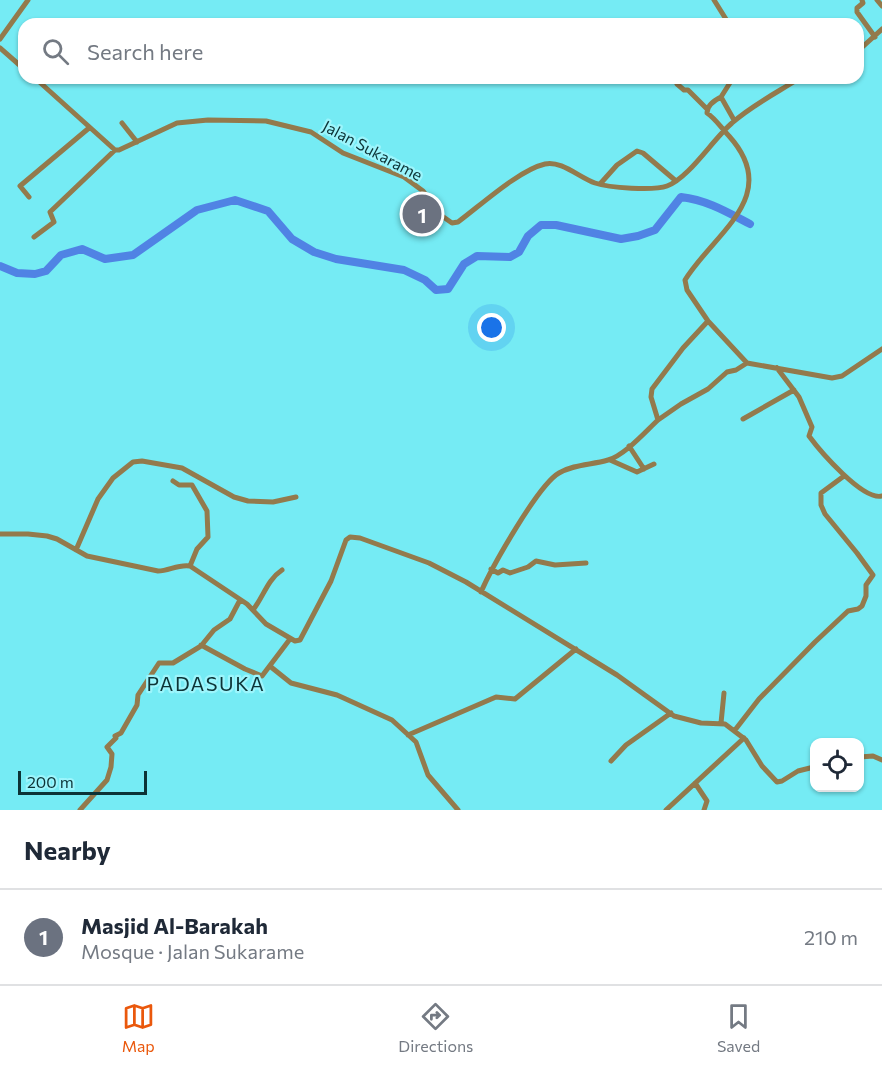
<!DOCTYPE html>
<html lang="en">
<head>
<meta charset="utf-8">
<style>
  :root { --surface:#fff; --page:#f6f6f7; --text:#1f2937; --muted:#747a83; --line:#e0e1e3; --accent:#ea580c }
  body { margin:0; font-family:Commissioner,sans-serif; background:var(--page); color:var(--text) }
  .controls { position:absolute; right:18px; bottom:18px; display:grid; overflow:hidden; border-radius:12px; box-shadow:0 2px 4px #0004 }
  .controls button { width:54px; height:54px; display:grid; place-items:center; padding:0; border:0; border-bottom:2px solid var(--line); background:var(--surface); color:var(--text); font:30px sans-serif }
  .scale { position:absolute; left:18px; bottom:15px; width:129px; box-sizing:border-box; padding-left:6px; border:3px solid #0c3336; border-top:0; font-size:16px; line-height:21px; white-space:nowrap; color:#0c3336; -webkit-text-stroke:4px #9cf5fc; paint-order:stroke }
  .you { position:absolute; left:492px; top:328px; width:21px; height:21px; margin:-15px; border:4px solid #fff; border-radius:50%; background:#1a73e8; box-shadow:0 0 0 9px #1a73e833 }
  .badge { display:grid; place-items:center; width:39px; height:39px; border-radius:50%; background:var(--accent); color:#fff; font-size:20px; font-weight:700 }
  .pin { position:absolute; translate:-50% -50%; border:3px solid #fff; box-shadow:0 2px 6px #0006 }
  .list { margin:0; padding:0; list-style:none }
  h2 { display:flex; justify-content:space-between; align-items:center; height:78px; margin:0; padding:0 24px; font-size:26px }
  h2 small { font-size:20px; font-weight:400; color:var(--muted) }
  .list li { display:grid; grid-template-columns:39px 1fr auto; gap:18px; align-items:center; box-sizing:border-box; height:96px; padding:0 24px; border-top:2px solid var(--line) }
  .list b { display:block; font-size:22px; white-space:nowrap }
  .list p { margin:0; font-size:20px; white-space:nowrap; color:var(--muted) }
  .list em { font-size:20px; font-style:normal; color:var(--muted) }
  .icon { flex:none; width:33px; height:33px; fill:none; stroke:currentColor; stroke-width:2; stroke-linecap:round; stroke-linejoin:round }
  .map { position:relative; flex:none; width:882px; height:810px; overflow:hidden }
  .search { position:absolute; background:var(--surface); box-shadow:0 2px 4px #0004; left:18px; right:18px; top:18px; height:66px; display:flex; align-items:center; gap:15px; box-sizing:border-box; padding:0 21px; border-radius:18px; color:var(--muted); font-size:22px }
  .sheet { height:174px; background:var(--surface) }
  nav { display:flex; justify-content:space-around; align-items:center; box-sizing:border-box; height:84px; border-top:2px solid var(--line); background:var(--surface); font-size:16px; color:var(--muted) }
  nav a { display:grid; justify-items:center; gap:3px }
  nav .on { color:var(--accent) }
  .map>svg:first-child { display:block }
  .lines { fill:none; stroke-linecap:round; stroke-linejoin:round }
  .river { stroke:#5083e4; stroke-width:8 }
  .minor { stroke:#937a4c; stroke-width:5 }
  .labels { text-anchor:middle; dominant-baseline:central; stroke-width:4.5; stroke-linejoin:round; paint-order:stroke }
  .street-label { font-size:16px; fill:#0c3336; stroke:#9cf5fc }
  .quarter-label { font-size:20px; letter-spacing:1.5px; fill:#0c3336; stroke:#9cf5fc }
</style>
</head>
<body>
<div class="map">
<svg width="882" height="810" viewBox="0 0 882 810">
  <rect width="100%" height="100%" fill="#75ebf4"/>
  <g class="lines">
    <path class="river" d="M0 266 17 273 35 274 46 271 61 255 82 249 105 259 133 255 197 210 235 200 268 211 292 239 314 252 336 259 404 270 425 280 436 290 448 289 464 264 477 256 510 257 519 252 528 236 541 225H556L621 239 638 236 655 230 681 197C707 200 727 212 750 224"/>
    <path class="minor" d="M714 0 729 24
      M862 0 863 3 857 8V12L875 37
      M877 0 882 6
      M0 39 28 0
      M0 48 24 69
      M858 51 882 29
      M35 78 115 150H119L177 123 208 120 266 121 311 132 343 153 404 177 423 191 442 216 452 223 458 222C481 205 519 170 545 164 561 160 580 178 595 183 609 188 654 191 667 186 689 178 713 139 732 123 752 105 778 92 800 78
      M733 78 721 97 734 120
      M677 84 684 90H688L707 109
      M721 97C715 100 707 105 707 113 716 119 722 129 729 136 783 196 714 233 685 280L687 290 708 321 747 363 832 378 842 376 882 349
      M122 123 137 142
      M600 184 617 165 637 151 643 153 676 181
      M29 197 20 186 89 128
      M34 237 54 222 50 212 115 150
      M777 368 799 397 812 427 809 436C820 451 863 501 882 496
      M743 419 794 390
      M658 420 681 404 708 389 727 372 736 370 747 363
      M629 446 644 469
      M610 460 637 472 654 464
      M173 481 179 485H192L207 511 208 537 197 549 190 566
      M0 534H28L47 536 57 539 87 556 158 571C169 571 178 564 190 566L247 604 266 624 295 641 300 640 331 581 346 540 350 537 360 538 429 563 466 582 617 675 674 716 701 723 725 724 746 740 762 766 777 782 782 781 798 771 814 767
      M76 550 98 499 113 478 133 462 142 461 182 468 234 497 248 501 273 502 296 497
      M491 569 498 573 503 570 510 573 528 567 536 561 555 565 586 563
      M481 592C492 567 538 485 559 473 574 464 592 465 608 460 624 456 645 432 658 420L651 397 652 389 683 348 708 321
      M253 610C264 596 267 580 282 570
      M201 645 245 669 262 676 290 639
      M271 667 291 683 337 695 392 720 416 742 428 775 458 810
      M721 723 724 693
      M735 730 759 699 815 642 848 611 858 609 862 606 866 596V585L873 575 857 553 825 514 821 505V493L844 476
      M408 735 496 697 515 699 576 649
      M860 757 873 756 882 760
      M611 761 626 745 671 713
      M695 783 707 801 704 810
      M80 810 107 780 111 767 112 754 107 747 116 738 115 736 121 733 137 705 138 695 159 663H173L201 646 214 630 230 619 240 600
      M666 810 744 738"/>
  </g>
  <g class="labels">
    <g class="street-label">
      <text transform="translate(373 150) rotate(28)">Jalan Sukarame</text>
    </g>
    <g class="quarter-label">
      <text x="206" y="683">PADASUKA</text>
    </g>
  </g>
</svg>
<div class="controls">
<button><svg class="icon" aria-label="locate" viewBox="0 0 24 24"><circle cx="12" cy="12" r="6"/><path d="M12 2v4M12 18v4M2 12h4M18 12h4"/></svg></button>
</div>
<div class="scale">200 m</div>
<div class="you"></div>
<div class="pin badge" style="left:422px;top:214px;background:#6b7280">1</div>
<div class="search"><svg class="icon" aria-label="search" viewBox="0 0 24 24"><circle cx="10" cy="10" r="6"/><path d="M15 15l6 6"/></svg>Search here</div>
</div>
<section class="sheet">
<h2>Nearby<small></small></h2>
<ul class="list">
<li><span class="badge" style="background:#6b7280">1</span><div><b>Masjid Al-Barakah</b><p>Mosque · Jalan Sukarame</p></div><em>210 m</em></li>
</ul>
</section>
<nav>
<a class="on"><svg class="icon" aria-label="map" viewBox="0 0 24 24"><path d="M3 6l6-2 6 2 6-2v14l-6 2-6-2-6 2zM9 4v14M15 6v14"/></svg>Map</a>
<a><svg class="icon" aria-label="directions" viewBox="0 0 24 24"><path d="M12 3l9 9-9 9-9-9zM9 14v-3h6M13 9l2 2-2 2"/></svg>Directions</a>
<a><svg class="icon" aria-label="saved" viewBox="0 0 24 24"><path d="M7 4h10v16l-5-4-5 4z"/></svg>Saved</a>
</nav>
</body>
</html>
